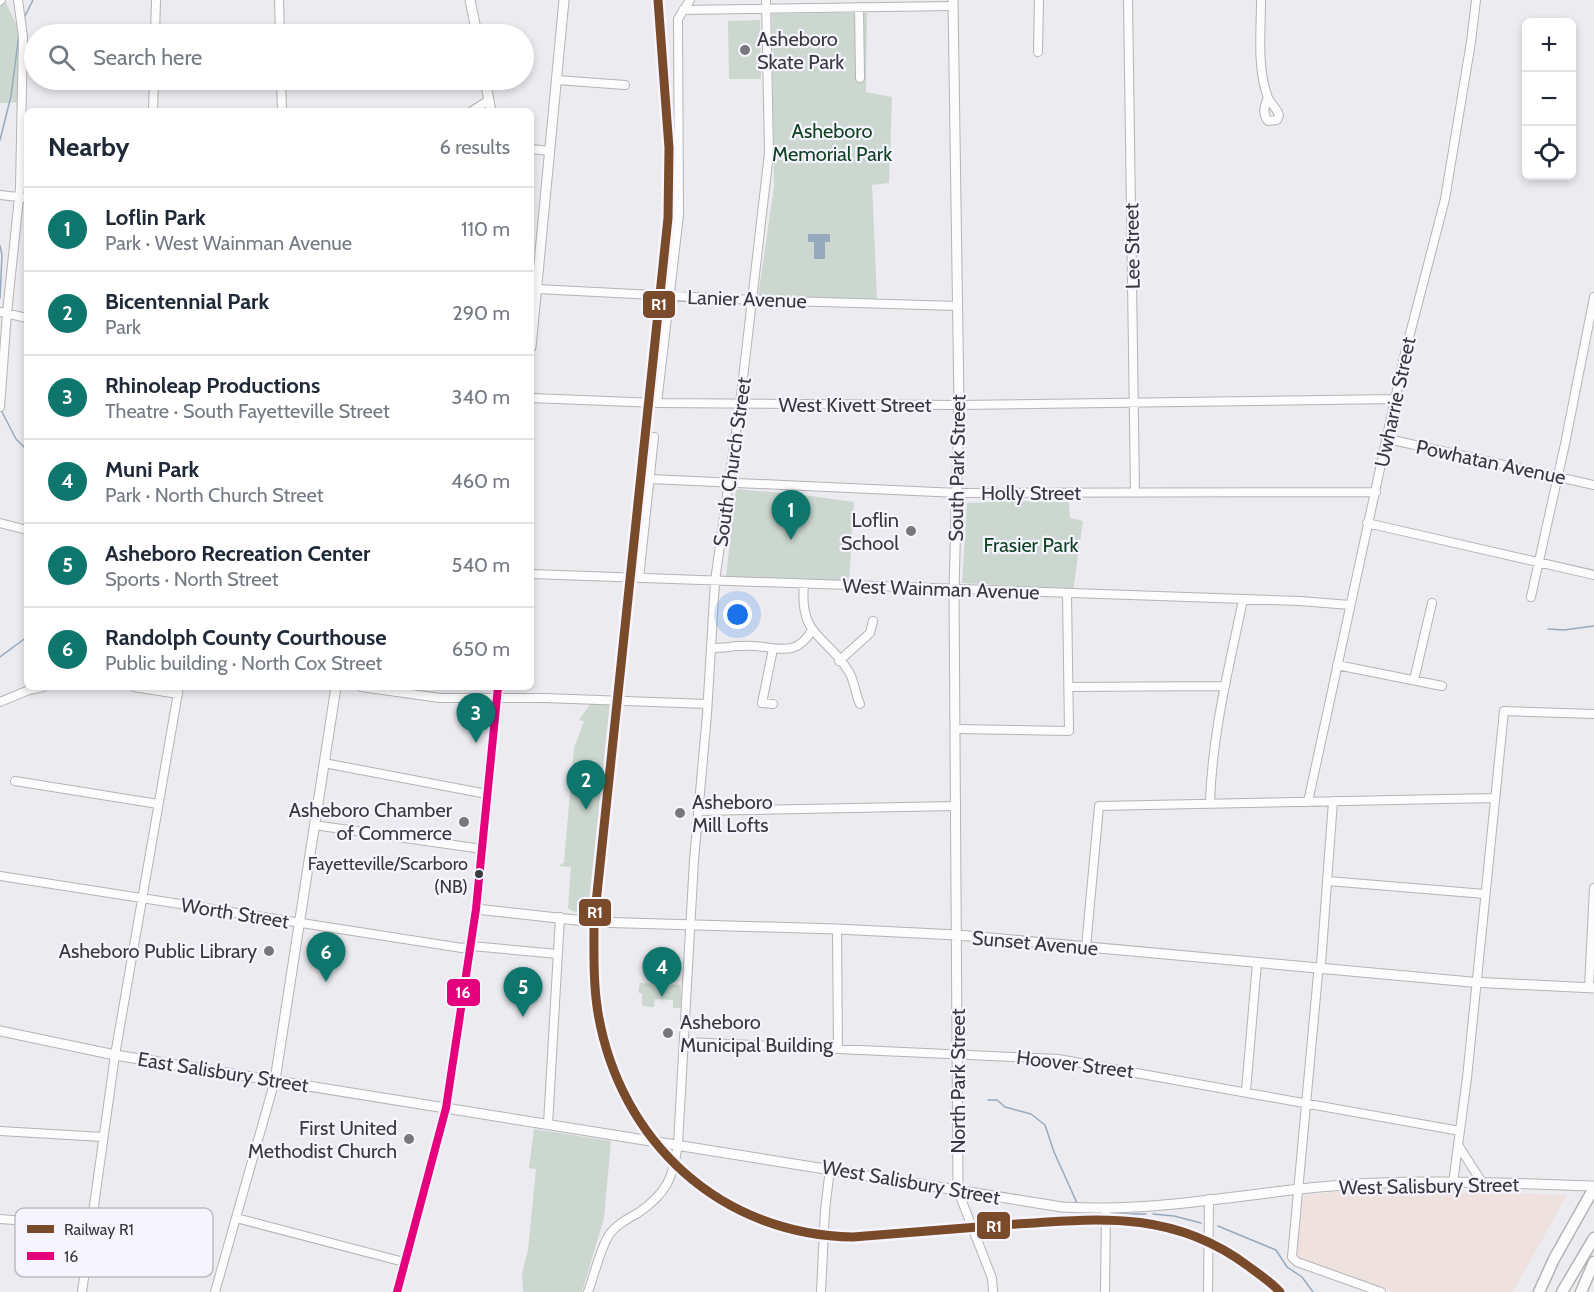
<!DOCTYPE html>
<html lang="en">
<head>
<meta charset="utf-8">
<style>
  :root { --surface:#fff; --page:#f2f2f3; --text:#1f2937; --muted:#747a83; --line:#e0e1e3; --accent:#0f766e }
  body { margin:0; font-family:Cabin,sans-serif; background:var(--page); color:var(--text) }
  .controls { position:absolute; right:18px; top:18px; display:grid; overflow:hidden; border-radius:9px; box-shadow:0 3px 9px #0003 }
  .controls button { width:54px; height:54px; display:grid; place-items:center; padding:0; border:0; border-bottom:2px solid var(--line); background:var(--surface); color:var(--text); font:30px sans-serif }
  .you { position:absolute; left:738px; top:615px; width:21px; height:21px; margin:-15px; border:4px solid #fff; border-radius:50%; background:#1a73e8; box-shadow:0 0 0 9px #1a73e833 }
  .badge { display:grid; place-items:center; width:39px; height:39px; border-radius:50%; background:var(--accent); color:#fff; font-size:20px; font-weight:700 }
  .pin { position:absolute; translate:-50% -50px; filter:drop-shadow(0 2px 3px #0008) }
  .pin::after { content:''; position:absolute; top:32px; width:21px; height:18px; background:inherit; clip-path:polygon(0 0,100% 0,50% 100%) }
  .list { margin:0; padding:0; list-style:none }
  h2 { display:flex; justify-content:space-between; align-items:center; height:78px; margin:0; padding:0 24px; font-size:26px }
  h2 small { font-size:20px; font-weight:400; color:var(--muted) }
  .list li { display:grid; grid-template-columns:39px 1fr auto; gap:18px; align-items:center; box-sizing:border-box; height:84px; padding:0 24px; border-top:2px solid var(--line) }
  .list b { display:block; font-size:22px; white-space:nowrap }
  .list p { margin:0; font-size:20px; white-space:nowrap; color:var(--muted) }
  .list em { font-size:20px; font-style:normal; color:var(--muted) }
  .icon { flex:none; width:33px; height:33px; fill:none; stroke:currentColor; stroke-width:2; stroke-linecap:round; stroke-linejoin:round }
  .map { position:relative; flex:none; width:1594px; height:1292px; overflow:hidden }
  .search { position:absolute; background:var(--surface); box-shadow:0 3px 9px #0003; left:24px; top:24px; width:510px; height:66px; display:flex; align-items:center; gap:15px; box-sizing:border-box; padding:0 21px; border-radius:33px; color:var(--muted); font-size:22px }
  .panel { position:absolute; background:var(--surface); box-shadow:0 3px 9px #0003; left:24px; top:108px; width:510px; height:582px; border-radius:9px }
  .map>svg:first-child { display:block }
  .industrial { fill:#efe2de }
  .green { fill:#cbd7cf }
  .water { fill:#97aabd }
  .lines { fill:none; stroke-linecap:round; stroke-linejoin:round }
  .stream { stroke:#97aabd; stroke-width:1.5 }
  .minor-casing { stroke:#b4b4b8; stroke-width:10 }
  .major-casing { stroke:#b4b4b8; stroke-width:11 }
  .highway-casing { stroke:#b4b4b8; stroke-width:13 }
  .minor { stroke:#fcfcfd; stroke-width:8 }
  .major { stroke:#fcfcfd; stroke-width:9 }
  .highway { stroke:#fcfcfd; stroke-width:10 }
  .bus-1-casing { stroke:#f6f5ff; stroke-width:12 }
  .bus-1 { stroke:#e5007d; stroke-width:8 }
  .rail-1-casing { stroke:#f6f5ff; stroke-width:14 }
  .rail-1 { stroke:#7a4b2a; stroke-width:9 }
  .poi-dot { fill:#77777c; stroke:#f6f5ff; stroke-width:2 }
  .bus-dot { fill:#39383d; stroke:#f6f5ff; stroke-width:2 }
  .labels { text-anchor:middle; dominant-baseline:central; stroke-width:4.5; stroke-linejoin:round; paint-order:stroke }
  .bus-label { font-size:18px; fill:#39383d; stroke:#f6f5ff; text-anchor:end }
  .poi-label { font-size:20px; fill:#39383d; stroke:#f6f5ff; text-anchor:end }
  .park-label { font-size:20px; fill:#0f4220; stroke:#f6f5ff }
  .street-label { font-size:20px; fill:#39383d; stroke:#f6f5ff }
  .key { fill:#f6f5ff; stroke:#bdbcc5; stroke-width:1.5 }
  .key-label { font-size:16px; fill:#39383d }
  .line-badge { stroke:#f6f5ff; stroke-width:2 }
  .badge-label { font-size:16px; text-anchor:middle; font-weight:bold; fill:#fff }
</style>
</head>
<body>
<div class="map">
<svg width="1594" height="1292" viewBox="0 0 1594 1292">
  <rect width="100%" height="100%" fill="#ebebf0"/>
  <path class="industrial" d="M1377 1188 1567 1195 1513 1292H1391L1373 1284 1295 1257 1304 1195Z"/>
  <path class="green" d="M5 1 19 30 22 102 0 103V6Z
    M830 13H867L866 92 892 97 889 183 872 185 877 300 758 297 774 187 772 14Z
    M760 20 761 79H729L728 21Z
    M736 489 803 495 854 502 849 581 726 577Z
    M1014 501 1069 502 1070 518 1083 521 1073 591 1016 588V586L962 583 967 503Z
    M591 703 613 705 593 915 572 911 568 908 571 867 559 866 564 862 574 748 584 721 579 720Z
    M640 983 681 985V1008H673V1000L655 999 654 1007 642 1006V994L638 992Z
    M534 1129 611 1141 604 1218 582 1292H523L522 1274 528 1250 536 1169 529 1168Z"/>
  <path class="water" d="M808 234H830V242H825V259H814V242H808Z"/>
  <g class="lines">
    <path class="stream" d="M24 18 33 0
      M0 140 11 96 19 34
      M0 246 2 255 0 298
      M1 410 16 439 27 450
      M1548 629 1564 630 1594 626
      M0 657 27 637
      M988 1100H997L1005 1107 1031 1114 1045 1125 1054 1152 1077 1203
      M1082 1212 1104 1214
      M1114 1214H1146
      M1153 1214 1174 1216 1201 1223
      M1218 1226 1276 1250 1287 1267 1302 1277 1313 1292"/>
    <g class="minor-casing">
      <path id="minor" d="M279 0 280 34
        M1128 0 1135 492
        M1261 0C1261 31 1257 66 1267 95 1269 103 1277 108 1279 115L1277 120 1268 121C1262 114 1264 106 1268 98
        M0 1 1 0
        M859 7 860 78
        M683 10 953 6
        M155 34 156 0
        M1038 52 1039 0
        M281 80 282 111
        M557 80 625 85
        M153 111 154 80
        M472 111 489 100
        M531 149 550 151
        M0 195 27 198
        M537 289 752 300 958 306
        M0 312 27 318
        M531 398 657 403 959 405 1395 399
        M657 403 679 215 678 19 690 0
        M0 407 7 313 20 188 23 37 18 0
        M1388 439 1594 485
        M650 479 958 493 1376 492
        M0 523 27 530
        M1367 523 1594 575
        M531 574 1300 601 1350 605
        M639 578 654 437
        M804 584C799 638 826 634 849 672 855 682 855 694 860 704
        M1531 597 1565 444 1594 297
        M711 648C725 648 739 645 753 646 778 647 796 658 812 630
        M773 649 762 703 773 704
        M839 661 870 633 873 621
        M1337 665 1442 686
        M1414 680 1432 603
        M134 687 178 694
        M361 687 440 698H545L707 704
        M1069 687 1225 686
        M0 702 29 690 43 687
        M956 729 1069 731 1067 593
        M324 763 487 794
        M15 781 158 804
        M1333 801 1321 964 1318 974 1292 1257 1297 1262 1381 1292
        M1308 802 1405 353 1445 199 1471 42 1476 0
        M1210 803C1212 734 1229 667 1243 600
        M698 811 956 806
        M314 825 482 849
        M0 876 462 948 471 946 558 954
        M1328 881 1485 894
        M837 929 838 1049
        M1086 947 1099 806 1495 798
        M1589 987 1594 888
        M685 1042 1058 1059 1460 1131
        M1246 1091 1257 963
        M548 1124 560 917
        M0 1131 103 1137
        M1458 1145 1483 1184
        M1453 1183 1467 1078 1504 711 1594 714
        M958 1191 992 1278 993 1292
        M236 1218 404 1262
        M0 1219 91 1226
        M82 1292 115 1055 179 687
        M215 1292 275 1080
        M588 1292C594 1276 600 1249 609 1235 616 1225 627 1219 638 1213 667 1193 673 1178 678 1144L694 860 707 714 715 581 740 404 769 153 766 0
        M821 1292 825 1210 830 1169
        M1105 1292 1106 1208
        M1208 1292 1209 1199"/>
    </g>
    <g class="major-casing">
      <path id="major" d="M470 0 477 34
        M953 0 959 405 954 589 958 1191
        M485 80 491 111
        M531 347 564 0
        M476 909 594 922 837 929 957 935 1471 982 1594 988
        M0 1031 115 1055 1062 1207C1168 1214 1274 1186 1380 1183 1451 1180 1523 1184 1594 1186
        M275 1080 336 687
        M397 1292 446 1108 476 909 498 687"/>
    </g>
    <g class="highway-casing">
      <path id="highway" d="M1539 1292 1554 1259 1594 1188
        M1562 1292 1594 1238
        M1581 1292 1594 1262"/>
    </g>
    <use href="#minor" class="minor"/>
    <use href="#major" class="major"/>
    <use href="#highway" class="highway"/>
    <g class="bus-1-casing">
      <path id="bus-1" d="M397 1292 446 1108 476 909 498 687"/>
    </g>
    <use href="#bus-1" class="bus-1"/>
    <g class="rail-1-casing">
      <path id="rail-1" d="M658 0 669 148 668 218 594 922C594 952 593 983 598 1013 620 1142 721 1235 853 1237 903 1233 953 1229 1003 1225 1094 1219 1170 1208 1248 1266 1259 1274 1271 1282 1280 1292"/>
    </g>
    <use href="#rail-1" class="rail-1"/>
  </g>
  <g class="poi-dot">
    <circle cx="745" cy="50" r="6"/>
    <circle cx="911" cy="531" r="6"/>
    <circle cx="680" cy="813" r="6"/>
    <circle cx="464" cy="822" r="6"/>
    <circle cx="269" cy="951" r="6"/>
    <circle cx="668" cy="1033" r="6"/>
    <circle cx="409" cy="1139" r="6"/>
  </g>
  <circle class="bus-dot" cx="479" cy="874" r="5"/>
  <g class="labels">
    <g class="bus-label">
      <text x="468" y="864">Fayetteville/Scarboro<tspan x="468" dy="23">(NB)</tspan></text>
    </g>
    <g class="poi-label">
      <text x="757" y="39" text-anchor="start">Asheboro<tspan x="757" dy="23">Skate Park</tspan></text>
      <text x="899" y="520">Loflin<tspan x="899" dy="23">School</tspan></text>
      <text x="692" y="802" text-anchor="start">Asheboro<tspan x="692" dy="23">Mill Lofts</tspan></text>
      <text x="452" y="810">Asheboro Chamber<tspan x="452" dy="23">of Commerce</tspan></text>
      <text x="257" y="951">Asheboro Public Library</text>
      <text x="680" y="1022" text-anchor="start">Asheboro<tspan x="680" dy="23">Municipal Building</tspan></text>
      <text x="397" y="1128">First United<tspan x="397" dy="23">Methodist Church</tspan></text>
    </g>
    <g class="park-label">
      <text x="832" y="131">Asheboro<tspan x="832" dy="23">Memorial Park</tspan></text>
      <text x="1031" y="545">Frasier Park</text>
    </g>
    <g class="street-label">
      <text transform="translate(1132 246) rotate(-91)">Lee Street</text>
      <text transform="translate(747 299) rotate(2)">Lanier Avenue</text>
      <text transform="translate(1395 402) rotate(-78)">Uwharrie Street</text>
      <text x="855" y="405">West Kivett Street</text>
      <text transform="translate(732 462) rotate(-82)">South Church Street</text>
      <text transform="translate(1491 462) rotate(12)">Powhatan Avenue</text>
      <text transform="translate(957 468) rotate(-89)">South Park Street</text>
      <text x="1031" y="493">Holly Street</text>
      <text transform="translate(941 589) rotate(2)">West Wainman Avenue</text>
      <text transform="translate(235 913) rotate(9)">Worth Street</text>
      <text transform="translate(1035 943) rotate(5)">Sunset Avenue</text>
      <text transform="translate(1075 1064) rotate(7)">Hoover Street</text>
      <text transform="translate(223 1072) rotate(9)">East Salisbury Street</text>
      <text transform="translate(958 1081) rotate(-90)">North Park Street</text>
      <text transform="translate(911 1182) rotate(10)">West Salisbury Street</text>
      <text transform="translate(1429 1186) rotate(-1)">West Salisbury Street</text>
    </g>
  </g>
  <rect x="15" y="1208" width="198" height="69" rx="9" class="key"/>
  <rect x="27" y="1225" width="27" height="8" fill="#7a4b2a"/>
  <rect x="27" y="1252" width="27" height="8" fill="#e5007d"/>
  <g class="key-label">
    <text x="64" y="1235">Railway R1</text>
    <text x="64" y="1262">16</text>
  </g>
  <g class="line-badge">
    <rect x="642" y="290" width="34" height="29" rx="6" fill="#7a4b2a"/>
    <rect x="578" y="898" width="34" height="29" rx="6" fill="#7a4b2a"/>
    <rect x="446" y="978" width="35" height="29" rx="6" fill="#e5007d"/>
    <rect x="976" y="1211" width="35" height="29" rx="6" fill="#7a4b2a"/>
  </g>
  <g class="badge-label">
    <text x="659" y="310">R1</text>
    <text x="595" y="918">R1</text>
    <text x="463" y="998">16</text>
    <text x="994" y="1232">R1</text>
  </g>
</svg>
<div class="controls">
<button>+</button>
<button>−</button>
<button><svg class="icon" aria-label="locate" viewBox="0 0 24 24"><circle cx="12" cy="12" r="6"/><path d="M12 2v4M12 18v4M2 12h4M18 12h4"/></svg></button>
</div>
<div class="you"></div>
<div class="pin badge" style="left:791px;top:540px">1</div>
<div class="pin badge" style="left:586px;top:810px">2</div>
<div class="pin badge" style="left:476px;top:743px">3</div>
<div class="pin badge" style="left:662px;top:997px">4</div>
<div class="pin badge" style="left:523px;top:1017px">5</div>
<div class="pin badge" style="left:326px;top:982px">6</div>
<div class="search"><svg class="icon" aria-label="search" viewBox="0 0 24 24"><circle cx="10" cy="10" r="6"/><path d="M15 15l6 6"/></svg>Search here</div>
<section class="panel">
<h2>Nearby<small>6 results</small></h2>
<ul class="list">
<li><span class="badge">1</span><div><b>Loflin Park</b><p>Park · West Wainman Avenue</p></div><em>110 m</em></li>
<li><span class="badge">2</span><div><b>Bicentennial Park</b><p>Park</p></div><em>290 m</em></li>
<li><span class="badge">3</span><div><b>Rhinoleap Productions</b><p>Theatre · South Fayetteville Street</p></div><em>340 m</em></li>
<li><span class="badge">4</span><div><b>Muni Park</b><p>Park · North Church Street</p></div><em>460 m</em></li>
<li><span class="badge">5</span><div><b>Asheboro Recreation Center</b><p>Sports · North Street</p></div><em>540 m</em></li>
<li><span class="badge">6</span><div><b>Randolph County Courthouse</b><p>Public building · North Cox Street</p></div><em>650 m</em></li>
</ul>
</section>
</div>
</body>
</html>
